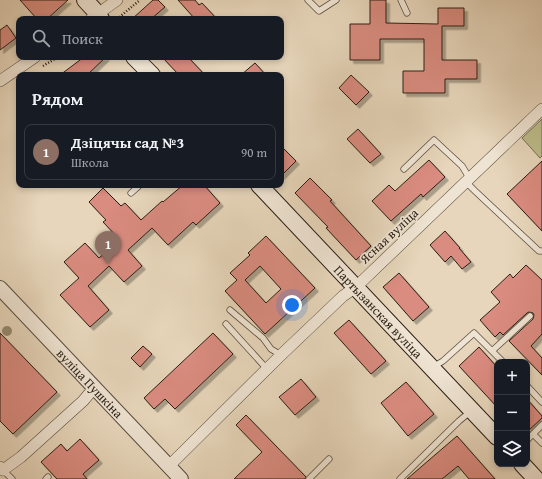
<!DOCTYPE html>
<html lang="ru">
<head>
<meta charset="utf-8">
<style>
  :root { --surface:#171b24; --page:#242831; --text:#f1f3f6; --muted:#9ea1a6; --line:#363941; --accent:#c59692 }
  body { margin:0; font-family:"Gentium Book Plus",serif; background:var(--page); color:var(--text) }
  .controls { position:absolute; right:12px; bottom:12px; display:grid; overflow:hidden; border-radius:8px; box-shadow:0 2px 6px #0003 }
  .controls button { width:36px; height:36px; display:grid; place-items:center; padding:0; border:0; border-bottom:1px solid var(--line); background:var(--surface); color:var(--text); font:20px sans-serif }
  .you { position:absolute; left:292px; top:305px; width:14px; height:14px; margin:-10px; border:3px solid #fff; border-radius:50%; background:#1a73e8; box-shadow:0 0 0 6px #1a73e833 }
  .badge { display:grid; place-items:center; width:26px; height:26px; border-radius:50%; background:var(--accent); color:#fff; font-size:13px; font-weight:700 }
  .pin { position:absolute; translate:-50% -33px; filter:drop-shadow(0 1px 2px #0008) }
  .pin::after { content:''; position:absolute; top:21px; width:14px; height:12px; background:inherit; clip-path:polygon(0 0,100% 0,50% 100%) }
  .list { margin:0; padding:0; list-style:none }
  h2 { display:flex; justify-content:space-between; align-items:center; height:52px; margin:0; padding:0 16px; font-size:17px }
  h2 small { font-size:13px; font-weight:400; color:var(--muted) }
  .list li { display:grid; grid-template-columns:26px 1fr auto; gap:12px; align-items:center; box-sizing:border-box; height:56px; margin:0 8px 8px; padding:0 8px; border:1px solid var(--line); border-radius:8px }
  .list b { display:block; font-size:15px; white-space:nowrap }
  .list p { margin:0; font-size:13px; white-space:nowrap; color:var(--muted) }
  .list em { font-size:13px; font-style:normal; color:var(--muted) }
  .icon { flex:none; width:22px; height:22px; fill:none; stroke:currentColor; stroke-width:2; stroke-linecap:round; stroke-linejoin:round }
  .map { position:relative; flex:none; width:542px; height:479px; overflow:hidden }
  .search { position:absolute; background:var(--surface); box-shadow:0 2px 6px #0003; left:16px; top:16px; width:268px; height:44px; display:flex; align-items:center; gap:10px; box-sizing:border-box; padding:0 14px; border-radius:8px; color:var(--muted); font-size:15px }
  .panel { position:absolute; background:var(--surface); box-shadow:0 2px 6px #0003; left:16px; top:72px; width:268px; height:116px; border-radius:8px }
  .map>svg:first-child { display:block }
  .green { fill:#bdbc8b; stroke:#746e50 }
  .building { fill:#da8c80; stroke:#2a1f14; fill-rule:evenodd; filter:url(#shadow) }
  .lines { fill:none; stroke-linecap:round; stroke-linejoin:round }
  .service-casing { stroke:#594d3e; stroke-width:7 }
  .minor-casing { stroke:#594d3e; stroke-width:12 }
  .tertiary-casing { stroke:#594d3e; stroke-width:16 }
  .secondary-casing { stroke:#2a1f14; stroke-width:18 }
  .path { stroke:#2a1f14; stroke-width:2.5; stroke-dasharray:1 2; stroke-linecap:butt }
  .service { stroke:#efe4d3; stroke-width:5.5 }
  .minor { stroke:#efe4d3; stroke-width:11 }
  .tertiary { stroke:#efe4d3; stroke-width:14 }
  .secondary { stroke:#efe4d3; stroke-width:16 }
  .tree { fill:#978b73 }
  .labels { text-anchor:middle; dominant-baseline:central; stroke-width:3.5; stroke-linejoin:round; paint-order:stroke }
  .street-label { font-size:13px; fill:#2a1f14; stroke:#efe4d3 }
</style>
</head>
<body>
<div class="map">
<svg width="542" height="479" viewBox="0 0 542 479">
  <defs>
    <filter id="shadow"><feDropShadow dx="3.5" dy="3.5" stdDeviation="0" flood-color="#0004"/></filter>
  </defs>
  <rect width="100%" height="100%" fill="#e7d6bb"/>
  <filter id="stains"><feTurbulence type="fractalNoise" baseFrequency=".005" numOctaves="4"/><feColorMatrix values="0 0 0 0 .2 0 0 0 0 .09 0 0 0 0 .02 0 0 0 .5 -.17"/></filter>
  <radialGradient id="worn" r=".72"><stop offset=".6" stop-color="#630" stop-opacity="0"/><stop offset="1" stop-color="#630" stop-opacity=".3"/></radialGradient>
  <path class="green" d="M542 119V156L540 158 522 138Z"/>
  <path class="building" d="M20 0H68L47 19H37Z
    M153 0H158L165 7 151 19H132Z
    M178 0H195L199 5 202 3 217 19H195Z
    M370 0H386V23L438 24V8H464V26H442V60H477V79H445V93H403V71H424V39H380V60H350V24H370Z
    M7 25 16 38 0 50V30Z
    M84 57H106L87 75H60Z
    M162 57H188L205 75H179Z
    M255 63 266 75H241Z
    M351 75 369 92 356 105 339 88Z
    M358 129 381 154 370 163 347 139Z
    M281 146 296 161 281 176Z
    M429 160 445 177 423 197 421 194 391 221 372 201 389 185 395 191Z
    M542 161V231L507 194Z
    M310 178 332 200 330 201 371 246 356 260 326 228 328 227 295 193Z
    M183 185H204L220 203 196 225 193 222 168 245 152 228 128 250 142 266 124 282 109 266 88 286 109 310 90 327 60 295 79 278 64 262 85 243 99 258 120 240 103 222 106 220 89 202 103 188 121 206 125 203 141 220 162 201 163 202Z
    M445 231 460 248H459L471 262 462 269 451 256 445 262 430 245Z
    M266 236 315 288 265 334 225 291 237 280 230 273 250 255 248 253ZM260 266 281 289 266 303 245 280Z
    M526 265 542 280V334L531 346 542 358V375L509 341 533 319 534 315 533 313 529 312 527 313 503 335 500 332 495 337 480 320 500 302 491 292 510 274 513 278Z
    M399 273 429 307 413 321 383 287Z
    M349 320 386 361 371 374 334 333Z
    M0 333 57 392 13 434 0 421Z
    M213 333 233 354 175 409 165 399 154 409 144 398Z
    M143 346 152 354 140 367 131 358Z
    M479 347 497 367V407L459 366Z
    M301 379 316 397 295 415 279 397Z
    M406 382 434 414 408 436 381 403Z
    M527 399 542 416V418L527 432Z
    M246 415 306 477 305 479H234L262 452 236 425Z
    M457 436 495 479H469L458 466 442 479H407Z
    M80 439 99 460 83 474 87 479H57L41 462 61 444 67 451Z"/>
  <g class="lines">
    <g class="service-casing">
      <path id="service" d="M308 0 319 11 336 0
        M401 0 407 13
        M404 169 434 140 462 166 470 179
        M466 182 475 191 539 251H542
        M131 193 140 185
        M230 310 263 338 271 349 281 355
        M226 324 267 369
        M492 351 530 316
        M433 367 443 361 474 333 503 362
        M527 386 542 402
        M533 434 542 425
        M527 440 533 434 542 443
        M3 470 12 479
        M46 479 48 477
        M309 479 329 459
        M400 479 459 421 471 411"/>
    </g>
    <g class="minor-casing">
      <path id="minor" d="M91 19 117 0
        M0 81 35 57
        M0 467 3 470 21 457 83 401 94 388
        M168 467 281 355 343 296 356 287 542 109"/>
    </g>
    <g class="tertiary-casing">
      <g id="tertiary">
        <path id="s1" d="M0 288 181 479"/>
      </g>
    </g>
    <g class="secondary-casing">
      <g id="secondary">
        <path d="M85 0 98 14 101 19"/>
        <path d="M134 57 152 75"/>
        <path id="s2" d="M259 185 497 437"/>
        <path d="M522 464 536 479"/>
      </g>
    </g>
    <path class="path" d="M117 19 140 0
      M43 66 58 57"/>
    <use href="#service" class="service"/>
    <use href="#minor" class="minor"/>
    <use href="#tertiary" class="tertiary"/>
    <use href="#secondary" class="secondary"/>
  </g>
  <circle class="tree" cx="7" cy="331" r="5"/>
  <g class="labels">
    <g class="street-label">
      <text transform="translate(389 236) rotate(-43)">Ясная вуліца</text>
      <text stroke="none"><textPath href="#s2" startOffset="174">Партызанская вуліца</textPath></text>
      <text stroke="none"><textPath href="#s1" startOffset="131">вуліца Пушкіна</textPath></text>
    </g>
  </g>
  <rect width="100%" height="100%" filter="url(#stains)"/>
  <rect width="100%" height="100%" fill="url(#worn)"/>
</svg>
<div class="controls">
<button>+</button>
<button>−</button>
<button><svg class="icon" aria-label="layers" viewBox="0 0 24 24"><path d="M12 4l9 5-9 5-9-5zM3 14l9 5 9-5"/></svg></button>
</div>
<div class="you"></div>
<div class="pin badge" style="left:108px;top:264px;background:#8d6e63">1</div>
<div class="search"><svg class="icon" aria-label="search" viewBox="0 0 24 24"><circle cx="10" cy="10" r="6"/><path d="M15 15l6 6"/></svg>Поиск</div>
<section class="panel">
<h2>Рядом<small></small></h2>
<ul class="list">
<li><span class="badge" style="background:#8d6e63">1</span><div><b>Дзіцячы сад №3</b><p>Школа</p></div><em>90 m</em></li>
</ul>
</section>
</div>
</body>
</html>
